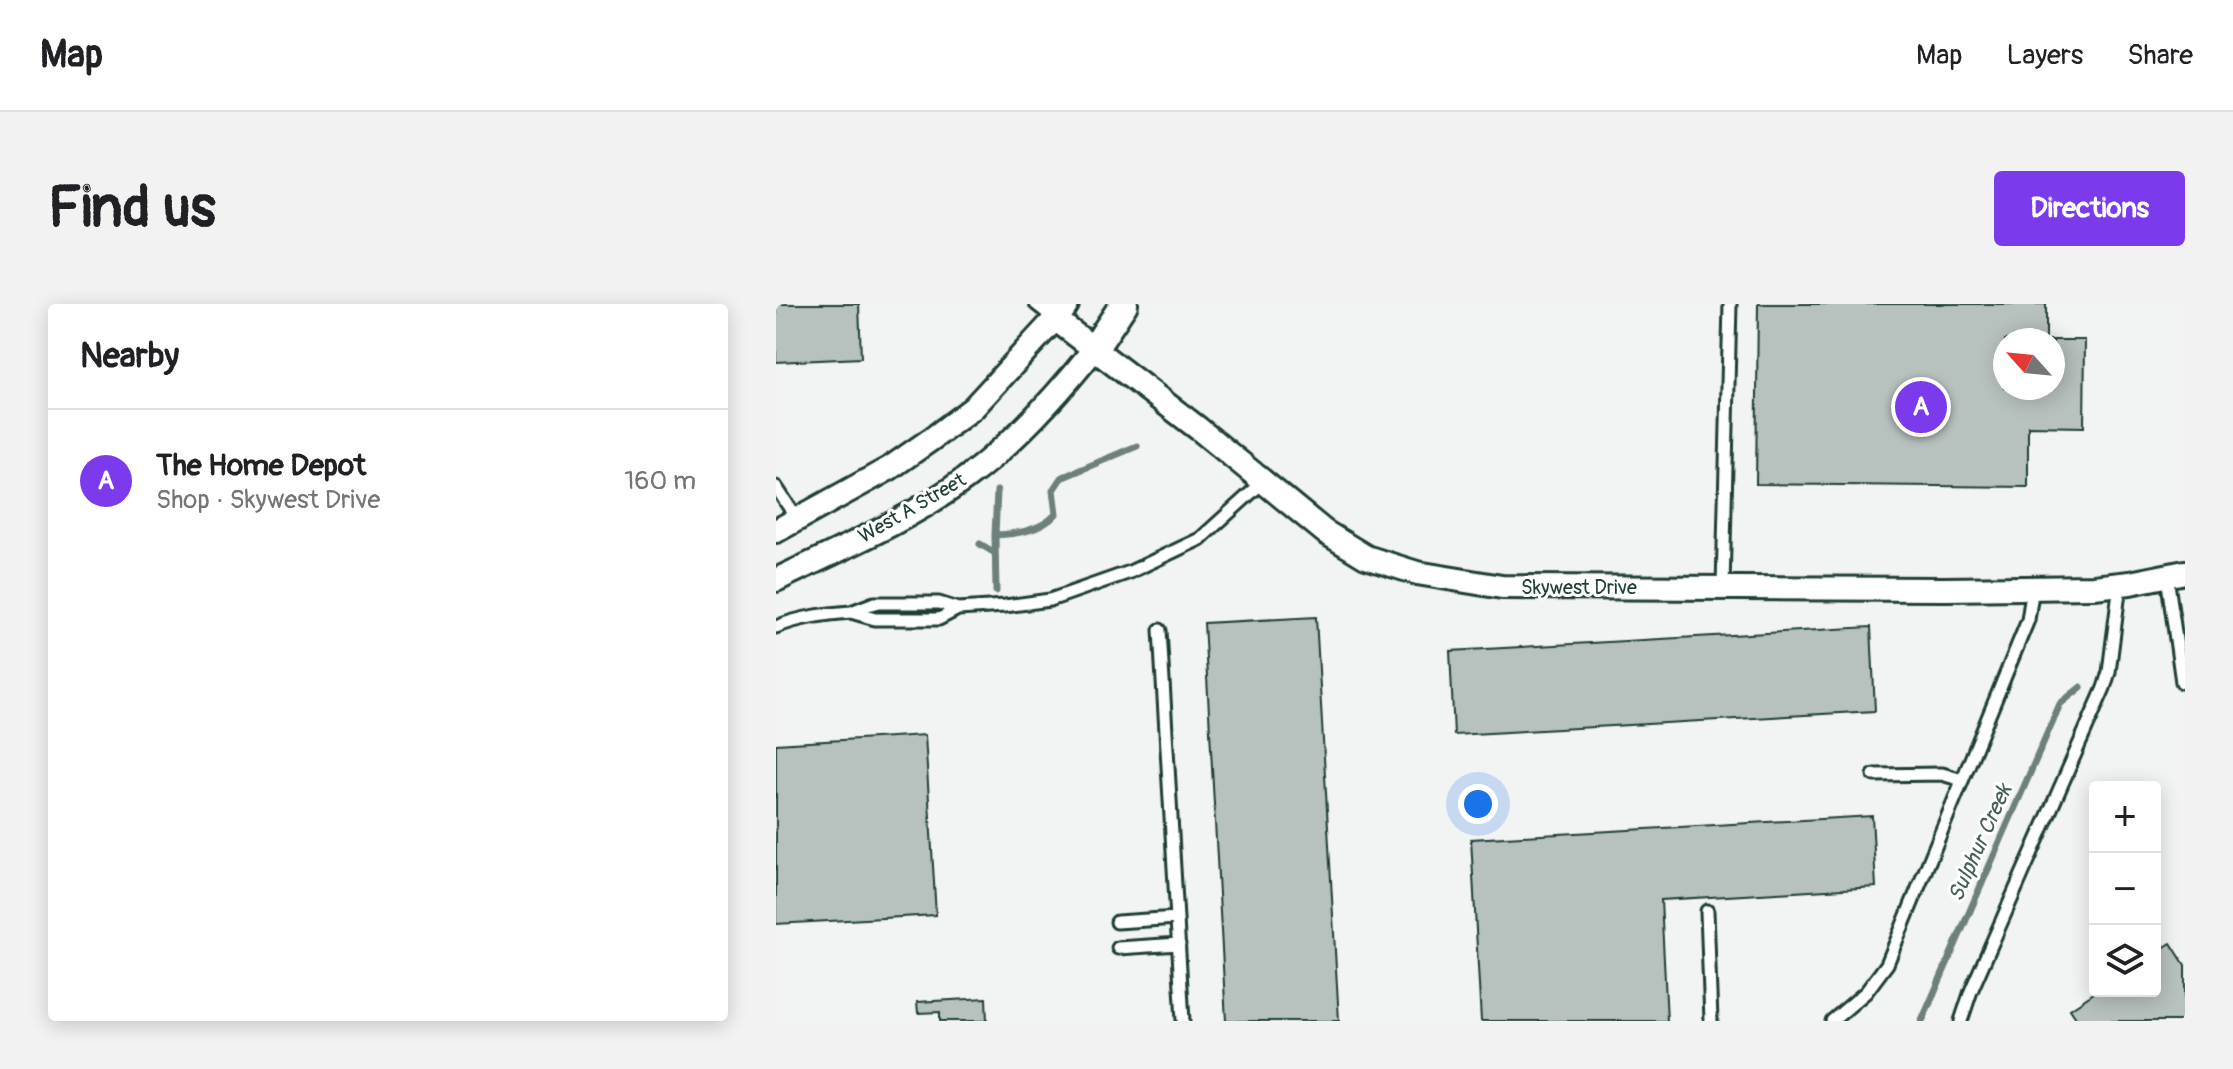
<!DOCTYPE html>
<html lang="en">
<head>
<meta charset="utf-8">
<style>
  :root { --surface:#fff; --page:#f2f2f2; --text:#202124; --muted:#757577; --line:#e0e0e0; --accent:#7c3aed }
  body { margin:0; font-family:Pangolin,sans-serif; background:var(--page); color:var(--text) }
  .controls { position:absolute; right:24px; bottom:24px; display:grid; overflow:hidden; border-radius:8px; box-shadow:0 4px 20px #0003 }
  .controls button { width:72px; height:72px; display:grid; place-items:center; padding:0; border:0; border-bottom:2px solid var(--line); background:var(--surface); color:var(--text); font:40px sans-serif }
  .compass { position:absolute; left:1217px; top:24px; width:72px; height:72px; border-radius:50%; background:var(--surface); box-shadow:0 4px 20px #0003; rotate:297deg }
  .you { position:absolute; left:702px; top:500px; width:28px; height:28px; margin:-20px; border:6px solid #fff; border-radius:50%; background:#1a73e8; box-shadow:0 0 0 12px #1a73e833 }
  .badge { display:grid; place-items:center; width:52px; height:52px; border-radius:50%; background:var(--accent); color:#fff; font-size:26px; font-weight:700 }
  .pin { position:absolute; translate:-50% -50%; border:4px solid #fff; box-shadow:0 2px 8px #0006 }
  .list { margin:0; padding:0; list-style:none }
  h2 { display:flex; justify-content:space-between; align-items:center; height:104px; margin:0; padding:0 32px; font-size:34px }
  h2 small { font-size:26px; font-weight:400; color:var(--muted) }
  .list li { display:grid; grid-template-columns:52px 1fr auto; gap:24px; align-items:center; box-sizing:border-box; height:144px; padding:0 32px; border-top:2px solid var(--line) }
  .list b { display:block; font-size:30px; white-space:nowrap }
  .list p { margin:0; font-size:26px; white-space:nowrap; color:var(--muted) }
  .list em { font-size:26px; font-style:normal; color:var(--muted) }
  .icon { flex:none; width:44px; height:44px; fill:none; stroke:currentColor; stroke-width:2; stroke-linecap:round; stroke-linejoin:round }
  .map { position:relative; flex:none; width:1409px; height:717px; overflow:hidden; border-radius:8px }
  header { display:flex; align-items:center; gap:48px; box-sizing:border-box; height:112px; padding:0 40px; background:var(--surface); border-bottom:2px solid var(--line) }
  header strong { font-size:38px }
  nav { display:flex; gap:44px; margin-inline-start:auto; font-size:28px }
  .intro { display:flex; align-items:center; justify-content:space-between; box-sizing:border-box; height:192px; padding:0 48px }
  h1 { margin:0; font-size:56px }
  .button { padding:20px 36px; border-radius:8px; background:var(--accent); color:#fff; font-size:28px; font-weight:700 }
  main { display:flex; gap:48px; padding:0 48px }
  aside { flex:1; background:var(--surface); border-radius:8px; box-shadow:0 4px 20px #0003 }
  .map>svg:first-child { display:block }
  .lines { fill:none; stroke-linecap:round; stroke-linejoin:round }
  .stream { stroke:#6d807b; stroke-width:7 }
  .building { fill:#b7c1bd; stroke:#1f3d34; stroke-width:2; fill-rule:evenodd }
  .service-casing { stroke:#1f3d34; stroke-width:17 }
  .minor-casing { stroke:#1f3d34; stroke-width:28 }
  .tertiary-casing { stroke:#1f3d34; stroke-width:32 }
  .service { stroke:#fff; stroke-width:11 }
  .minor { stroke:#fff; stroke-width:22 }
  .tertiary { stroke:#fff; stroke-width:26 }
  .labels { text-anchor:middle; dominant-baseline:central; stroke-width:6; stroke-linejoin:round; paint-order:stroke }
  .street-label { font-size:20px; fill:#1f3d34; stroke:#fff }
  .water-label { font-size:22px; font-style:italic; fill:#465f57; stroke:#fff }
</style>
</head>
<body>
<header>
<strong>Map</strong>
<nav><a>Map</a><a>Layers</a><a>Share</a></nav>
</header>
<div class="intro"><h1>Find us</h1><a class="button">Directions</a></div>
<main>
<aside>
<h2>Nearby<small></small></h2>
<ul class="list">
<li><span class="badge">A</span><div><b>The Home Depot</b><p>Shop · Skywest Drive</p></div><em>160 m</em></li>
</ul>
</aside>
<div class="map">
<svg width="1409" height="717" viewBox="0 0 1409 717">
  <rect width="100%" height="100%" fill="#f2f3f3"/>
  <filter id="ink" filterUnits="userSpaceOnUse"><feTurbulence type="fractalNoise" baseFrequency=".0125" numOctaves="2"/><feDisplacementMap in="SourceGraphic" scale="16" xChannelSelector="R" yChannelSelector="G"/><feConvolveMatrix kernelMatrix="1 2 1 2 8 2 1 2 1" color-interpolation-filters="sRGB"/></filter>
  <g filter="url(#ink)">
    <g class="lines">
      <path class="stream" d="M219 231C240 230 265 227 280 210L277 186 285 174 361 142
        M204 240 219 249
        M220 287 219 231 221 187
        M1146 717 1284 400 1305 383"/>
    </g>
    <path class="building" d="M0 0H83L85 54 0 58Z
      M982 0H1270V36H1309L1308 123 1252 122V183L980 180ZM1229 36H1277V84H1229Z
      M540 313 563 717H450L428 319Z
      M1095 323 1099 407 678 431 674 347Z
      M149 431 160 611 0 620V440Z
      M1096 512 1100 583 885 596 891 717H705L695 535Z
      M1395 639 1409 661V717H1302L1294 705 1321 687H1379V649Z
      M210 694 211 717H164V708L142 709 141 698Z"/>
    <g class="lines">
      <g class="service-casing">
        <path id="service" d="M260 0 279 15
          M0 183 21 215
          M1391 272 1406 378
          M947 283 954 0
          M182 305 163 315H99L75 308 98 299H163L182 305 229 302 274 296 354 268 424 235 487 178
          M0 323C24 313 50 310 75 308
          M384 326 407 717
          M1098 471 1166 470 1186 476
          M931 607 935 717
          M341 618 401 614
          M342 644 403 640
          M1056 717 1090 688 1111 660 1252 316 1257 283
          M1185 717 1195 687 1328 384 1333 368 1344 280"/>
      </g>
      <g class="minor-casing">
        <path id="minor" d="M0 227 114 164 157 134 197 104 279 15 423 125 549 228 590 253 641 269 726 283 1169 285 1318 283 1354 279 1409 268
          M0 276C64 245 132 217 189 175 239 138 280 93 318 45"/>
      </g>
      <g class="tertiary-casing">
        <path id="tertiary" d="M279 15 289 0
          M318 45 348 0"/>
      </g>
      <use href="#service" class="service"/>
      <use href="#minor" class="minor"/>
      <use href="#tertiary" class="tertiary"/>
    </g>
  </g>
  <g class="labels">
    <g class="street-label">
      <text transform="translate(136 204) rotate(-30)">West A Street</text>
      <text x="803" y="283">Skywest Drive</text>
    </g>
    <g class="water-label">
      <text transform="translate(1204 539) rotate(-66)">Sulphur Creek</text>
    </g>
  </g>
</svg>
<div class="controls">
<button>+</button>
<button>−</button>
<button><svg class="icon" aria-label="layers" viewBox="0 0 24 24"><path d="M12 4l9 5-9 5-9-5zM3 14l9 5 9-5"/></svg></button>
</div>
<svg class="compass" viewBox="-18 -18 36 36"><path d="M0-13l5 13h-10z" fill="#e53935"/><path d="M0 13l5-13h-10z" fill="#757577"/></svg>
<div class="you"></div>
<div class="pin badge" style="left:1145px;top:103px">A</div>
</div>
</main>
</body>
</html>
